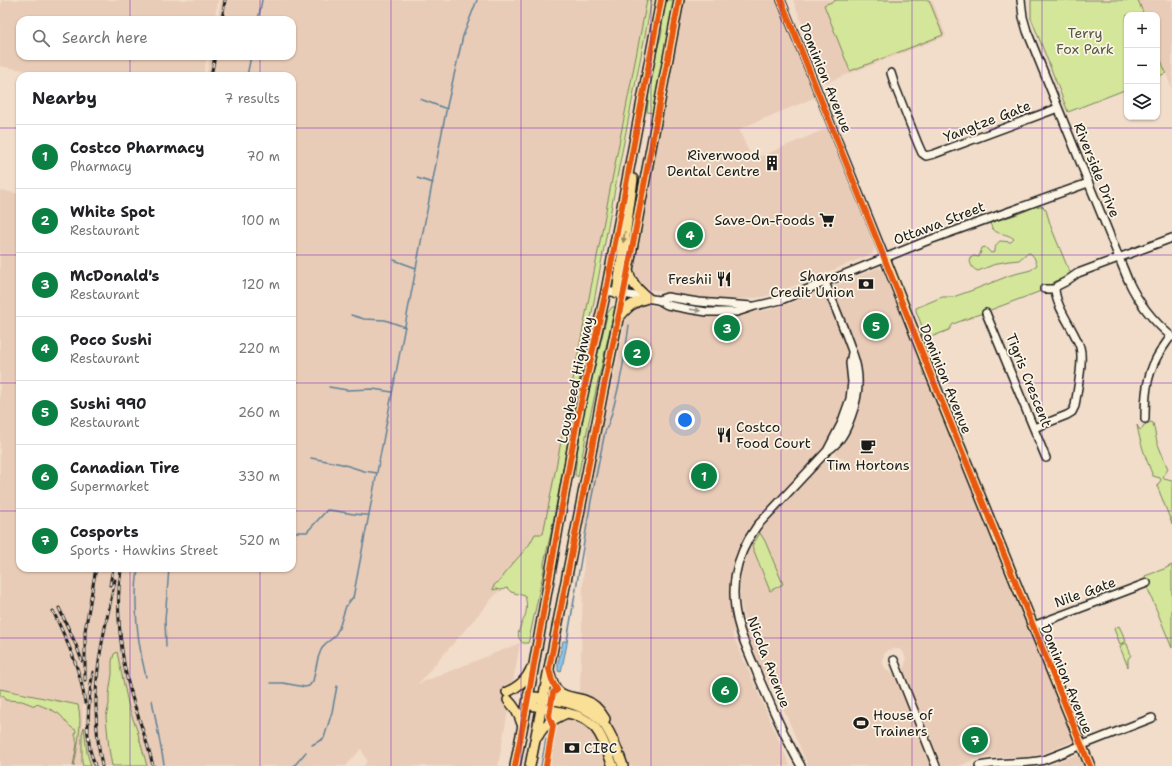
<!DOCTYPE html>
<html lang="en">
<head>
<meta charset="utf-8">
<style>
  :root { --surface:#fff; --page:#f6f6f6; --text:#202124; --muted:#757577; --line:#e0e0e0; --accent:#0b8043 }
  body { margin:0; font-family:"Shantell Sans",sans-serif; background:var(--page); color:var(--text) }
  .controls { position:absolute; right:12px; top:12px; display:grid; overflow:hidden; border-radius:8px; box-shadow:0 1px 3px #0004 }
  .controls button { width:36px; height:36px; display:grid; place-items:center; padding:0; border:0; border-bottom:1px solid var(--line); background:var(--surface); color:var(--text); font:20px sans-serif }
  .you { position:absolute; left:685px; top:420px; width:14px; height:14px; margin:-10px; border:3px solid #fff; border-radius:50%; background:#1a73e8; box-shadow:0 0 0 6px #1a73e833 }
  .badge { display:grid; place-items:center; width:26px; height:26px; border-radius:50%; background:var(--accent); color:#fff; font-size:13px; font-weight:700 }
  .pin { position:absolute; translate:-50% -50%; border:2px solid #fff; box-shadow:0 1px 4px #0006 }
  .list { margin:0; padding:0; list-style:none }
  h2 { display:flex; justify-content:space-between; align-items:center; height:52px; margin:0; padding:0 16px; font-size:17px }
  h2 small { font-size:13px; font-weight:400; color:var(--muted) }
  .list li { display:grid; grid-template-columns:26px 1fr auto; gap:12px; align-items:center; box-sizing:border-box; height:64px; padding:0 16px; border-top:1px solid var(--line) }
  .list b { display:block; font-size:15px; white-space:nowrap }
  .list p { margin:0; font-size:13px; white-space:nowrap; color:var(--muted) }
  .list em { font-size:13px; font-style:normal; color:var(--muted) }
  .icon { flex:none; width:22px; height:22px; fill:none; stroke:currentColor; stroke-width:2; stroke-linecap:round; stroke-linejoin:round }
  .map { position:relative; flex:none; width:1172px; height:766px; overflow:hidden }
  .search { position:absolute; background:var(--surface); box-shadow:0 1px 3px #0004; left:16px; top:16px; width:280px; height:44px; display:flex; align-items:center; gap:10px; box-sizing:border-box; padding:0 14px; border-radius:12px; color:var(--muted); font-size:15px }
  .panel { position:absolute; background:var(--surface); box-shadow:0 1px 3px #0004; left:16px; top:72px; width:280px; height:500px; border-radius:12px }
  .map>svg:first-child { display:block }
  .built { fill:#e9ccb7 }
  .green { fill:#d3e69a; stroke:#78815b }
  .water { fill:#8bc4ea; stroke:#5f8198 }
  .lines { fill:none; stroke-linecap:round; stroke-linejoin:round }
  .stream { stroke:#5f8198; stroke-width:1.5 }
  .minor-casing { stroke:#1c1c1c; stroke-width:10 }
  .major-casing { stroke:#1c1c1c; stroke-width:12 }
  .minor { stroke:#fcf5e5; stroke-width:7 }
  .major { stroke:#fadf96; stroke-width:9 }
  .rail-casing { stroke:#1c1c1c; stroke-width:3 }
  .rail { stroke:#fcf5e5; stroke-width:1.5; stroke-dasharray:4.5; stroke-linecap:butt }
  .cycleway-casing { stroke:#fcf5e5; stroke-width:8 }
  .cycleway { stroke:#e8590c; stroke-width:6 }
  .oneway { fill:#96875f }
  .oneway2 { fill:#97938b }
  .grid { fill:none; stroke:#7b2cbf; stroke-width:1; stroke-opacity:0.55 }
  .labels { text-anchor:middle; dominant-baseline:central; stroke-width:3.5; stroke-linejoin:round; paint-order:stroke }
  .park-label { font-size:14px; fill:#535942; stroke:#fcf5e5 }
  .street-label { font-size:14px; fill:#1c1c1c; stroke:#fcf5e5 }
  .poi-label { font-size:14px; fill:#1c1c1c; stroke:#fcf5e5; text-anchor:end }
</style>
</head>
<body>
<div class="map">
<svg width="1172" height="766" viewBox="0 0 1172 766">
  <rect width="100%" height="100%" fill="#f1ddca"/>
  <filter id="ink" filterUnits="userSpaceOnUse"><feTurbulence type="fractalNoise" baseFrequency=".025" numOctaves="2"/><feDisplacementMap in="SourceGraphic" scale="8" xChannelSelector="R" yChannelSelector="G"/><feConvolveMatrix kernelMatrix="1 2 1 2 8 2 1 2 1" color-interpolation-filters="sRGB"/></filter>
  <g filter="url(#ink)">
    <path class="built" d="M2 0H218L214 20H20V56H207L203 76H59L0 66V11Z
      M221 0H648L543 540 418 684 520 643 498 766H364L367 760 361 749 346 766H91L87 753 85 730V708L87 676 83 707 82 762 83 766H0V190L20 194V568H292V76H206L210 56H292V20H217Z
      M685 0H776L816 97 739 129 752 160 828 128 874 246V250L872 254 779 292 763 297 732 300H715L667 293 641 287 632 273Z
      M793 0H932L946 36 825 83Z
      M1138 0H1172V89L1157 50V15H1144Z
      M878 268 881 269 885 273 1071 734 1073 739 1071 742 1045 753 1028 757H989L976 759 959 766H942L904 673V668L906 660 905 656 903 652 899 649H895L888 650 884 654 882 660 883 664 886 669 893 673 895 676 932 766H808L777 694 759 665 744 629 745 624 740 599V581L746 556 757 535 769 520 826 459H832L844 467 847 462 836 454 835 450 843 439 860 370 856 347 834 292V287L837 285Z
      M820 292 825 295 843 339 848 355 850 378 845 409 830 440 748 529 736 553 732 568 729 584 731 610 737 630 732 633 790 766H549L557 725 580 691 585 514 601 428 610 394 627 314 637 307 648 305 685 311 740 314 767 310 779 307Z
      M1076 755 1081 758 1084 766H1047Z"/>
    <path class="green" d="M647 0H652L619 167 551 533 544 563V569L529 640 528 643H523C513 635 522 625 525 616 527 610 527 602 525 596L511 592 507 588 501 590 496 589 493 590 494 585 501 580 503 575 529 545 535 534H543Z
      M664 0H676L654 113 647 112 651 72 662 32 661 17Z
      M837 0H929L943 35 850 71 824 5Z
      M1031 0H1138L1144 15H1127V89L1068 112 1031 18Z
      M1157 50 1166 73 1157 77Z
      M1036 206H1042L1046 210 1051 227 1067 266 1071 274 1053 287H1043L1041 291 953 324 949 330 928 338 926 336 916 311V308L942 297H953L973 290 1011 275 1031 270 1037 265 1034 257 1030 253 1026 254 1019 260 1009 261 998 263 978 271C972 269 970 264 970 258L974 256 979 257 982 248 985 247 991 253 995 252C995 247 996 244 1000 241L1011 242 1014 239C1005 231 994 237 990 223 994 220 1000 220 1005 218 1016 215 1026 211 1036 206Z
      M612 307H615L589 421 578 477 575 475 577 453 584 412 606 320 607 314Z
      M1151 422 1153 423 1157 442 1168 469 1163 477 1164 479 1172 481V524L1158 488 1157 486 1161 480 1160 478 1153 476C1146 459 1140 443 1137 425L1139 429 1141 430 1144 425Z
      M760 533 765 541 783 584 770 591 752 546Z
      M1172 565V648L1148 589 1149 587 1145 576 1164 569Z
      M1119 626 1126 641 1125 642 1120 644 1114 629Z
      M1126 643 1127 644 1131 655 1128 659V667L1120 647 1121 645Z
      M117 652 129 708 137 730 147 766H112L109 749 106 717 109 704V694L112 674V661L114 654Z
      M0 689 78 705C83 723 77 748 74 766H73L77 744V741H76V736H75L76 730C68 727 65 719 59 714 53 710 44 707 37 704L35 706 22 701 5 700 4 696 0 697Z
      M84 727 87 753 91 766H83L82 762V734Z"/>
    <path class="water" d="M563 641H567V644L561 672 558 671V663Z"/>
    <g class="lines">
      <path class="stream" d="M258 20 262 0
        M247 76 251 56
        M420 99 447 109
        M417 178 433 183
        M394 260 416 268
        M351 315 364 319 385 320 405 327
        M329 387 347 390 373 389 392 392
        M311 458 342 464 364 471 377 473
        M296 532H307L327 510C341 511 354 515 368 515
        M138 568C133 605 137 641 146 677
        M353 598 447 106 463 36 477 0
        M567 641 591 501 605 432C611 420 614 406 617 393 623 370 626 348 629 325
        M166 647 165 620 169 568
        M271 683H283L305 687 309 686 313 681 318 658 321 650 325 644 334 637 339 628 346 606 353 597
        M152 700 164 764
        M312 745 319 741 324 738 332 712 337 686
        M294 766 306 752
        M541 766 546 739"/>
      <g class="minor-casing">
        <path id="minor" d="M781 0 885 258
          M1021 0 1023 17 1027 31 1128 280C1138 302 1153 321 1172 337
          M891 73 895 86 918 144 922 153 926 156 934 154 1058 108
          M1044 289H1055L1057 286 1065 282 1078 273 1172 238
          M606 291 658 300 667 305 688 309 707 312H737L755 306 781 300 924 242 1088 183
          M658 300 667 297 698 302 752 306
          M986 313 1046 458
          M1145 419C1145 398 1146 377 1157 357 1161 350 1166 343 1171 336
          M1034 428 1067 415 1072 412 1075 406C1077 390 1084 362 1080 347 1074 329 1056 308 1055 289
          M827 451 841 424 850 399 852 382 850 363 852 353
          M1033 626 1147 583
          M894 660 936 766
          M801 766C785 738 772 708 759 678 753 662 745 646 740 630 728 591 734 558 757 526L827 451C840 443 846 431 851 417 857 401 860 385 857 369 856 362 854 357 852 351 844 328 834 305 825 282
          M979 766C1000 761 1022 765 1044 760L1152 718"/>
      </g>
      <g class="major-casing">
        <path id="major" d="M885 258 931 375 1090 766
          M628 271C631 283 638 290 648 298
          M617 293 633 179
          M618 319C627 307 633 302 648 298
          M549 671C551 677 553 686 558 691 565 698 575 697 584 700 594 703 600 710 605 719
          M507 692C518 687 526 681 531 669
          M528 696C553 700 588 702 604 724 613 736 618 752 623 766
          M508 700C515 707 519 714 522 724
          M527 704C535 706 543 708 551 710 568 713 585 715 596 729 604 739 608 754 613 766
          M538 736C544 724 555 718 567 713
          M515 766 527 704 577 421 606 291 661 0
          M530 766 603 391 625 286 679 0"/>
      </g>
      <use href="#minor" class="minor"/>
      <use href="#major" class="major"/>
      <g class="rail-casing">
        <path id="rail" d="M222 20 225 0
          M211 76 215 56
          M121 568C121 575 119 582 119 589 117 618 122 662 130 690 137 715 147 740 153 766
          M110 585 113 568
          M59 608 76 645 82 661
          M53 611C67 641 81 670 85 703
          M85 680V631L96 568
          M87 727 90 750 95 766
          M88 732C88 711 89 692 93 672
          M102 766C98 746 96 725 96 705 95 664 107 620 115 580"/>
      </g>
      <use href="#rail" class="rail"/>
      <g class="cycleway-casing">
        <path id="cycleway" d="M781 0 931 375 1090 766
          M515 766 527 704 577 421 606 291 661 0
          M546 766 553 726 549 716 550 710 553 693 557 690 552 681 549 669 603 391 625 286 679 0"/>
      </g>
      <use href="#cycleway" class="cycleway"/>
    </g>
    <defs><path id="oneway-solid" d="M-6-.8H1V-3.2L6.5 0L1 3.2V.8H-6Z"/></defs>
    <use class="oneway" href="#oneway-solid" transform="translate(624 237) rotate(99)"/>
    <use class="oneway2" href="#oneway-solid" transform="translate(695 310) rotate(8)"/>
  </g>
  <path class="grid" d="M130 0V20M260 0V20M391 0V766M521 0V766M651 0V766M781 0V766M912 0V766M1042 0V766M130 56V76M260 56V76M0 128H20M292 128H1172M0 255H20M292 255H1172M0 383H20M292 383H1172M0 511H20M292 511H1172M130 568V766M260 568V766M0 638H1172"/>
  <defs>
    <g id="building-bare" transform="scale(1.2)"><path d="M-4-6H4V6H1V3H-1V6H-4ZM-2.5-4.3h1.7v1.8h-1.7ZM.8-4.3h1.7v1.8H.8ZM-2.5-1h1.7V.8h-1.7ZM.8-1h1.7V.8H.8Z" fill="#1c1c1c" stroke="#fcf5e5" stroke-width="2.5" paint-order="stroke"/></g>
    <g id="supermarket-bare" transform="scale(1.2)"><path d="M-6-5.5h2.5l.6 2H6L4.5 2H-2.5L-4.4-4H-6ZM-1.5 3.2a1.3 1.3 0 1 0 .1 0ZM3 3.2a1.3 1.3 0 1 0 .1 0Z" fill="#1c1c1c" stroke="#fcf5e5" stroke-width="2.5" paint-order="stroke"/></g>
    <g id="restaurant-bare" transform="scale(1.2)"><path d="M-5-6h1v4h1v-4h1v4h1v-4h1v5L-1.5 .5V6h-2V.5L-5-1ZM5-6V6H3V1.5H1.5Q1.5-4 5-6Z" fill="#1c1c1c" stroke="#fcf5e5" stroke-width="2.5" paint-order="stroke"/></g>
    <g id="bank-bare" transform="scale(1.2)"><path d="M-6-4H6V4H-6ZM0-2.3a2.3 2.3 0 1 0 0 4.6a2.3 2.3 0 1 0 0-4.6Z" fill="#1c1c1c" stroke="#fcf5e5" stroke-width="2.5" paint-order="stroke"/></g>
    <g id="cafe-bare" transform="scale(1.2)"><path d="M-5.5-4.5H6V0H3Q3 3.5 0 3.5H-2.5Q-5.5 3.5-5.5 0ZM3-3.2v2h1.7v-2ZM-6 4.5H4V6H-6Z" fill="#1c1c1c" stroke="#fcf5e5" stroke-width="2.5" paint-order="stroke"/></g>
    <g id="stadium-bare" transform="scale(1.2)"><path d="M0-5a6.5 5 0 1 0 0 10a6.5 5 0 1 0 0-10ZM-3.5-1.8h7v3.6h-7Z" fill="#1c1c1c" stroke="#fcf5e5" stroke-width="2.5" paint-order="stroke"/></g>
  </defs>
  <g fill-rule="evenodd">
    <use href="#building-bare" x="772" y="163"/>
    <use href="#supermarket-bare" x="827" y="220"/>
    <use href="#restaurant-bare" x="724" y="279"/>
    <use href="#bank-bare" x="866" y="284"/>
    <use href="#restaurant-bare" x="724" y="435"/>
    <use href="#cafe-bare" x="868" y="446"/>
    <use href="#stadium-bare" x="861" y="723"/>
    <use href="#bank-bare" x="572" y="748"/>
  </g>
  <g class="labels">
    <g class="park-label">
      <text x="1085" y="33">Terry<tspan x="1085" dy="16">Fox Park</tspan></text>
    </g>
    <g class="street-label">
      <text transform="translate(826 78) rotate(68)">Dominion Avenue</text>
      <text transform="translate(987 121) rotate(-21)">Yangtze Gate</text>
      <text transform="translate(1097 170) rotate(68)">Riverside Drive</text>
      <text transform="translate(939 223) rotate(-21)">Ottawa Street</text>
      <text transform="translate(946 379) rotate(68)">Dominion Avenue</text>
      <text transform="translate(575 380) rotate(-78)">Lougheed Highway</text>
      <text transform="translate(1029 380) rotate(68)">Tigris Crescent</text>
      <text transform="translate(1085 592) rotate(-20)">Nile Gate</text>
      <text transform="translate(769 662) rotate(69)">Nicola Avenue</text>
      <text transform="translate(1067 679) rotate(68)">Dominion Avenue</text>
    </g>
    <g class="poi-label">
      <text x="760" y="155">Riverwood<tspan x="760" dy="16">Dental Centre</tspan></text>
      <text x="815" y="220">Save-On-Foods</text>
      <text x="854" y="276">Sharons<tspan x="854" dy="16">Credit Union</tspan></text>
      <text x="712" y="279">Freshii</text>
      <text x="736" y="427" text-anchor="start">Costco<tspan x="736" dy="16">Food Court</tspan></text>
      <text x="868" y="465" text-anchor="middle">Tim Hortons</text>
      <text x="873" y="715" text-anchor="start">House of<tspan x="873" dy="16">Trainers</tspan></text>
      <text x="584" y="748" text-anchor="start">CIBC</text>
    </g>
  </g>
</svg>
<div class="controls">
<button>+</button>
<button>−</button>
<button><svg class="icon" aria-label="layers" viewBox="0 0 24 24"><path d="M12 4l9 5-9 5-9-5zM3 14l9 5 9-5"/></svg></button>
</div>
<div class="you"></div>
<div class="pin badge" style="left:704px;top:476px">1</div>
<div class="pin badge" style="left:637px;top:353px">2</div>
<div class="pin badge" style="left:727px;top:328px">3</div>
<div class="pin badge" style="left:690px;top:235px">4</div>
<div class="pin badge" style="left:876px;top:326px">5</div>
<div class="pin badge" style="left:725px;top:690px">6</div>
<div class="pin badge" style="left:975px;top:740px">7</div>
<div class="search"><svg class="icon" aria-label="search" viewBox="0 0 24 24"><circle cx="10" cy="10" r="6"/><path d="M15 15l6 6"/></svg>Search here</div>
<section class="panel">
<h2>Nearby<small>7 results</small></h2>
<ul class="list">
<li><span class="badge">1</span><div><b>Costco Pharmacy</b><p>Pharmacy</p></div><em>70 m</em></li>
<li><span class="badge">2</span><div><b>White Spot</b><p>Restaurant</p></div><em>100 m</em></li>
<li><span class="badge">3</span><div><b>McDonald's</b><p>Restaurant</p></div><em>120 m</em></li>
<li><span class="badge">4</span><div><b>Poco Sushi</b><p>Restaurant</p></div><em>220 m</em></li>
<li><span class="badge">5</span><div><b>Sushi 990</b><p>Restaurant</p></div><em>260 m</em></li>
<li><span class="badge">6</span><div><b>Canadian Tire</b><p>Supermarket</p></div><em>330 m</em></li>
<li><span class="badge">7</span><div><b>Cosports</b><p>Sports · Hawkins Street</p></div><em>520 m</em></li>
</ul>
</section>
</div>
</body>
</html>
